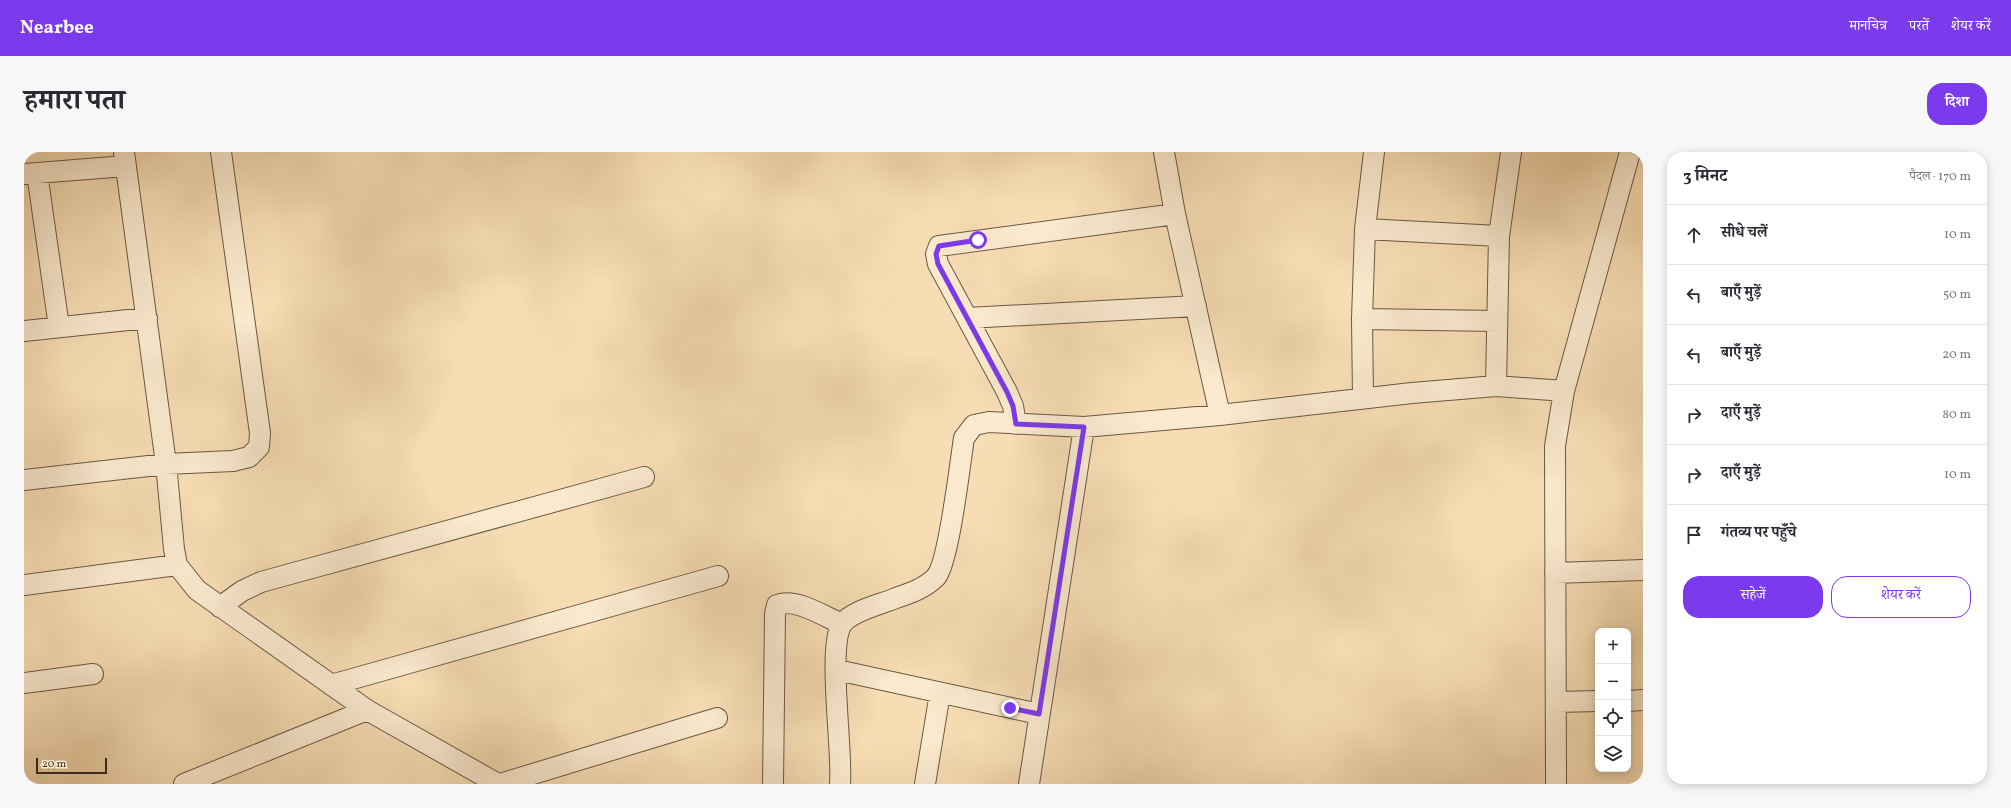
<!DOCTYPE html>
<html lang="hi">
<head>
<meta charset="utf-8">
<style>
  :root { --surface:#fff; --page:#f7f7f7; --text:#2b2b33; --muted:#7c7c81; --line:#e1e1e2; --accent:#7c3aed }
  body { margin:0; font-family:Vollkorn,"Noto Serif Devanagari",serif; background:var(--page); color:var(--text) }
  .controls { position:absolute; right:12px; bottom:12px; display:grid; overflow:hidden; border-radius:8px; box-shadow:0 2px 10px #0003 }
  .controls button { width:36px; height:36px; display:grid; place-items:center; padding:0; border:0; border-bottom:1px solid var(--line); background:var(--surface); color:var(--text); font:20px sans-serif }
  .scale { position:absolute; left:12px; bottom:10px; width:71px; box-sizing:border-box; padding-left:4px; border:2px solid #3c2c1f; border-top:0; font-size:11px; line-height:14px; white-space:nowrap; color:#3c2c1f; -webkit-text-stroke:3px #fae9ce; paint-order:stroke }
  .stop { position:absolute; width:12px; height:12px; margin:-9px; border:3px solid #7c3aed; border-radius:50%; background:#fff }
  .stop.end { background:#7c3aed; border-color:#fff; box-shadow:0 1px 4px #0008 }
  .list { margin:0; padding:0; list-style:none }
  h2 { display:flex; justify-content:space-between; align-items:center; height:52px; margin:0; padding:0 16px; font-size:17px }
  h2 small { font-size:13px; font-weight:400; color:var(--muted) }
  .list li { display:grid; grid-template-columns:26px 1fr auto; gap:12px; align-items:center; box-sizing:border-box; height:60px; padding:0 16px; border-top:1px solid var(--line) }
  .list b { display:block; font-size:15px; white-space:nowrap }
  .list em { font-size:13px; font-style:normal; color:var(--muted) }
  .actions { display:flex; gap:8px; padding:12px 16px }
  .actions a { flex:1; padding:9px 0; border:1px solid var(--accent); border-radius:16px; text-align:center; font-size:14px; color:var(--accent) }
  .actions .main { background:var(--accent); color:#fff }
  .icon { flex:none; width:22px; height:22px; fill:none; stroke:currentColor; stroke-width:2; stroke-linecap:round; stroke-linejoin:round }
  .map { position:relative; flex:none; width:1619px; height:632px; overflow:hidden; border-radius:16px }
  header { display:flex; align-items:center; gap:24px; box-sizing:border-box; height:56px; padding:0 20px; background:var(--accent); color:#fff }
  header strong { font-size:19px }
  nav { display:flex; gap:22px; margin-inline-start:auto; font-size:14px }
  .intro { display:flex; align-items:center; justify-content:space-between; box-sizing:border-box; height:96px; padding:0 24px }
  h1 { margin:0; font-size:28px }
  .button { padding:10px 18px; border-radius:16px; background:var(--accent); color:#fff; font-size:14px; font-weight:700 }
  main { display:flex; gap:24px; padding:0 24px }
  aside { flex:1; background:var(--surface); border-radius:16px; box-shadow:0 2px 10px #0003 }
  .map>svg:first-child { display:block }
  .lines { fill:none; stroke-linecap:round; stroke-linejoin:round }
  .minor-casing { stroke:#6b5844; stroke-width:22 }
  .minor { stroke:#fae9ce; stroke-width:20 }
  .route { stroke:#7c3aed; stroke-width:5 }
</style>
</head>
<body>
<header>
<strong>Nearbee</strong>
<nav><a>मानचित्र</a><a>परतें</a><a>शेयर करें</a></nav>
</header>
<div class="intro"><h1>हमारा पता</h1><a class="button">दिशा</a></div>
<main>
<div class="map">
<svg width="1619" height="632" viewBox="0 0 1619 632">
  <rect width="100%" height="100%" fill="#f7ddb4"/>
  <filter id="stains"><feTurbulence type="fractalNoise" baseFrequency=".005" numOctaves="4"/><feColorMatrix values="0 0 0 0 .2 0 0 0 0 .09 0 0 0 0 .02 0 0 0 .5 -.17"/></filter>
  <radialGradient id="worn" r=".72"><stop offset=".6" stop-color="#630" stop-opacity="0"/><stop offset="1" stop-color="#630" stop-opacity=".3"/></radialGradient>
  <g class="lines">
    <g class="minor-casing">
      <path id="minor" d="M100 0 142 312 150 397 153 413 173 438 343 558 474 632
        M1140 0 1151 62 1196 263
        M13 21 35 175
        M0 22 102 14
        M1341 77 1475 84
        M943 166 1172 154
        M1338 167 1473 169
        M0 179 123 166
        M1472 234 1475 84 1487 0
        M1339 246 1338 167 1341 77 1350 0
        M992 272 989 254 983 240 914 112 912 102 915 94 1151 62
        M0 328 142 312 209 309 225 305 235 295 236 281 197 0
        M1531 421 1619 418
        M0 433 153 413
        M196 455 218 439 237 430 620 325
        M813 518 1015 562
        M0 531 69 522
        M307 533 694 424
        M1604 549 1619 548
        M1532 550 1574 549
        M160 632 343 558
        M476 632 693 566
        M749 632 751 462 753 453C771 445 801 465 818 472
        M816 632C819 600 803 494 818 472 827 459 858 452 872 446 887 441 901 436 912 425 925 410 936 311 940 286L950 273 965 270 1060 275 1196 263 1388 241 1472 234 1540 239
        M901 632 916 541
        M1005 632 1060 275
        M1532 632 1531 294 1540 239 1606 0"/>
    </g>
    <use href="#minor" class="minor"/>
  </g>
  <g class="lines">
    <path class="route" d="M954 88 915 94 912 102 914 112 983 240 989 254 992 272 1060 275 1015 562 986 556"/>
  </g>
  <rect width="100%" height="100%" filter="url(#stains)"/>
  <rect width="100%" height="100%" fill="url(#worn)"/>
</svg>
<div class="controls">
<button>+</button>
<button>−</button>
<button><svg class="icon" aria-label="locate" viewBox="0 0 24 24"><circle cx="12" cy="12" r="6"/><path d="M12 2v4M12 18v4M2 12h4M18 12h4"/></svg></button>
<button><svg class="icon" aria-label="layers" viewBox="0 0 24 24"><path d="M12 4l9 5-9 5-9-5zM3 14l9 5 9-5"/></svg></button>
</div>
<div class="scale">20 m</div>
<div class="stop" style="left:954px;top:88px"></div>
<div class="stop end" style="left:986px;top:556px"></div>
</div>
<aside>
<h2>3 मिनट<small>पैदल · 170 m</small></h2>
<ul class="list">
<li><svg class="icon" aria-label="ahead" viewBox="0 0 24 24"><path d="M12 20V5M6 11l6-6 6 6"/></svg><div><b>सीधे चलें</b></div><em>10 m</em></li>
<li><svg class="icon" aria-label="left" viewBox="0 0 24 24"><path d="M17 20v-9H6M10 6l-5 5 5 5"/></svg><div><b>बाएँ मुड़ें</b></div><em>50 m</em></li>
<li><svg class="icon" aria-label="left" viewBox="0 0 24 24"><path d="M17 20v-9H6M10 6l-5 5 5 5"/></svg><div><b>बाएँ मुड़ें</b></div><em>20 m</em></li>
<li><svg class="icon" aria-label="right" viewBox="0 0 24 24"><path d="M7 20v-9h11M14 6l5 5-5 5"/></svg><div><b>दाएँ मुड़ें</b></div><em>80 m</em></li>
<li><svg class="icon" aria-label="right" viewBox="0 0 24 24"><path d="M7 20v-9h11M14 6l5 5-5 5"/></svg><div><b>दाएँ मुड़ें</b></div><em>10 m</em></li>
<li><svg class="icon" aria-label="arrive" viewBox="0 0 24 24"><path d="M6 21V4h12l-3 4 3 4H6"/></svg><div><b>गंतव्य पर पहुँचे</b></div></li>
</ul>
<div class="actions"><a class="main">सहेजें</a><a>शेयर करें</a></div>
</aside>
</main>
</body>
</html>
